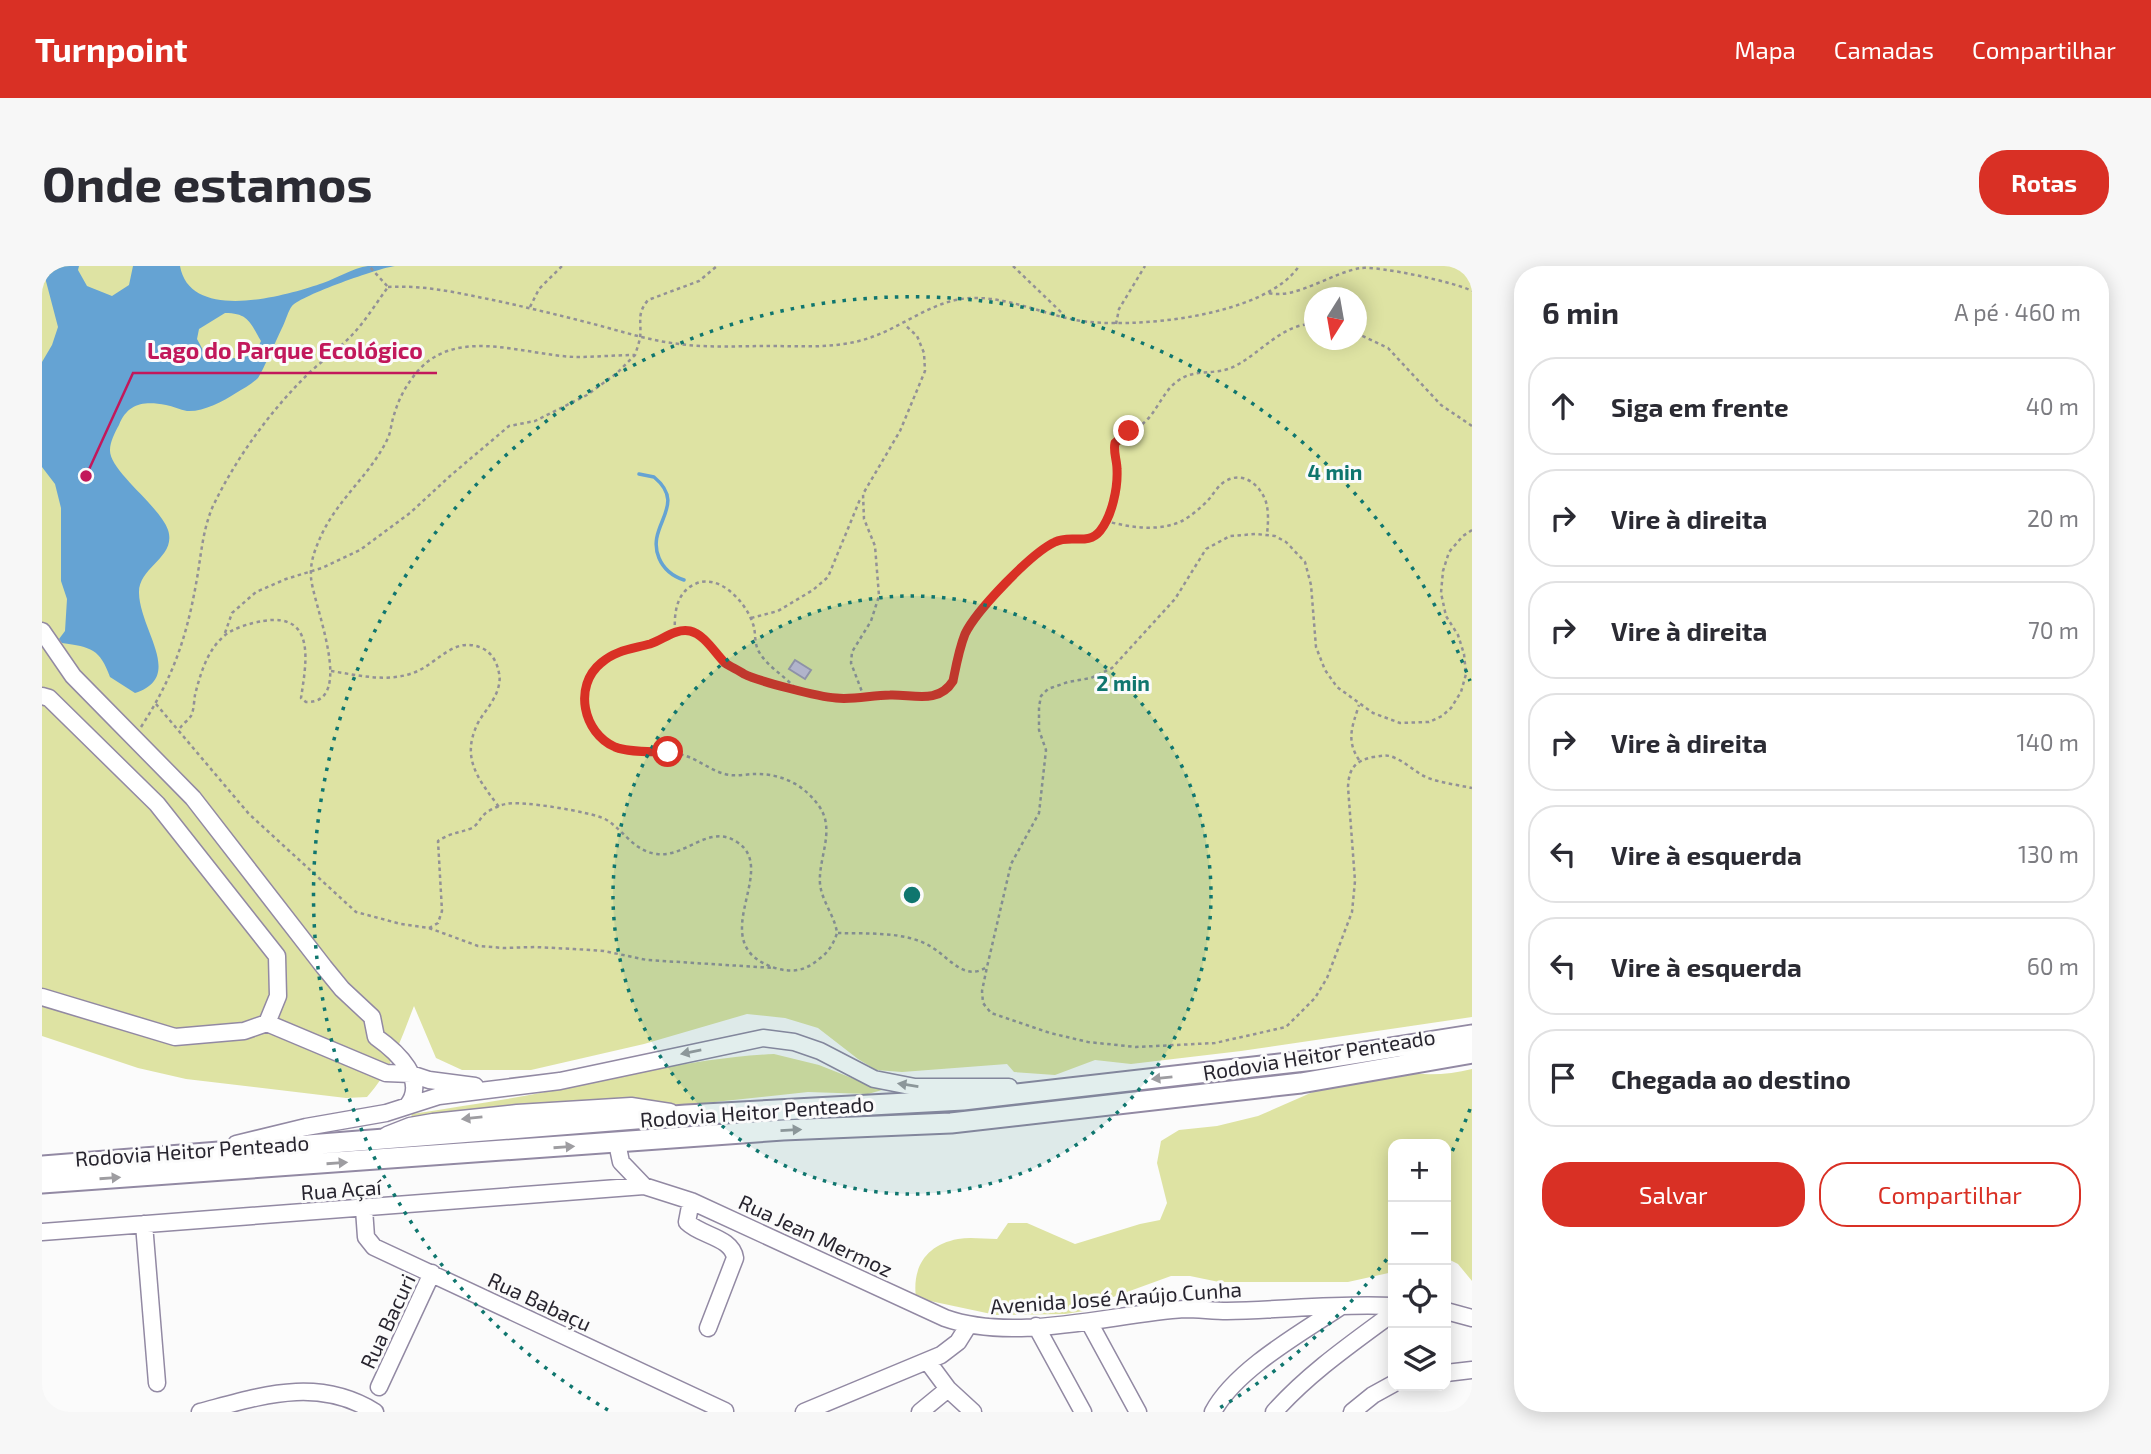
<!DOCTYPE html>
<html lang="pt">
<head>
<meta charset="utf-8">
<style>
  :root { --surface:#fff; --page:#f7f7f7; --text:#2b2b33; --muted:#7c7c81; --line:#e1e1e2; --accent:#d93025 }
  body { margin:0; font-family:"Exo 2",sans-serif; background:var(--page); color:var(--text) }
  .controls { position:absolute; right:21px; bottom:21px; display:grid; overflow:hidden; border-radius:14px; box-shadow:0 4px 18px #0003 }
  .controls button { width:63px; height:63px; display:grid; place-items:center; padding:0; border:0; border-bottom:2px solid var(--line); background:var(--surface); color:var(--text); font:35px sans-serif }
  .compass { position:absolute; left:1262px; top:21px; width:63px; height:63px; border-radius:50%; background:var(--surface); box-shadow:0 4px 18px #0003; rotate:191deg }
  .stop { position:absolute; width:21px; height:21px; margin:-16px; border:5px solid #d93025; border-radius:50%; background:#fff }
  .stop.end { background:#d93025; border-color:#fff; box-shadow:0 2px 7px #0008 }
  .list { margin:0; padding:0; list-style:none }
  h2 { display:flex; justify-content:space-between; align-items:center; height:91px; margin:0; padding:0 28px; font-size:30px }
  h2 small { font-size:23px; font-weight:400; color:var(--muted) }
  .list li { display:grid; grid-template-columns:46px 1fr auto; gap:21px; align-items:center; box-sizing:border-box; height:98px; margin:0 14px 14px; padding:0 14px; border:2px solid var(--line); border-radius:28px }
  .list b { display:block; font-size:26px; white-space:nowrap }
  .list em { font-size:23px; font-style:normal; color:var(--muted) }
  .actions { display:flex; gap:14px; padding:21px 28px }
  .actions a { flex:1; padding:16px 0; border:2px solid var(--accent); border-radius:28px; text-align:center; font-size:24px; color:var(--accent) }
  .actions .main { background:var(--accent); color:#fff }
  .icon { flex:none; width:38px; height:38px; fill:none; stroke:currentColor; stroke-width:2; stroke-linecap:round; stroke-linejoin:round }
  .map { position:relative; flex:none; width:1430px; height:1146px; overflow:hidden; border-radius:28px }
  header { display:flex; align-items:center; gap:42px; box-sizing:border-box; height:98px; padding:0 35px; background:var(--accent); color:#fff }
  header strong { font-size:33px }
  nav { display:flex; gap:38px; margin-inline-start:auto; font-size:24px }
  .intro { display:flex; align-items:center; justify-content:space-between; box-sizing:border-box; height:168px; padding:0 42px }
  h1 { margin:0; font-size:49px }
  .button { padding:18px 32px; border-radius:28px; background:var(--accent); color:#fff; font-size:24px; font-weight:700 }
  main { display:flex; gap:42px; padding:0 42px }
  aside { flex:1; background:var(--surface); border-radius:28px; box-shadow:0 4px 18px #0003 }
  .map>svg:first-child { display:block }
  .green { fill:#dee3a3; fill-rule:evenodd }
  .water { fill:#65a3d3; fill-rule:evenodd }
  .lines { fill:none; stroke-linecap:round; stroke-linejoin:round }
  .stream { stroke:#65a3d3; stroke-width:3.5 }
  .building { fill:#c8bed9; stroke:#a097b1; stroke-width:2 }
  .minor-casing { stroke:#9289a3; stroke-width:19 }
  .major-casing { stroke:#9289a3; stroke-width:23 }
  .path { stroke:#939196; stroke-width:2.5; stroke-dasharray:3.5 3.5; stroke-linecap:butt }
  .minor { stroke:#fff; stroke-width:16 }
  .major { stroke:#fff; stroke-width:19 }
  .oneway { fill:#9e9da1 }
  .route { stroke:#d93025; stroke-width:9 }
  .ring { fill:none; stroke:#0f766e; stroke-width:3.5; stroke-dasharray:3.5 7 }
  .labels { text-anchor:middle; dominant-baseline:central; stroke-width:6; stroke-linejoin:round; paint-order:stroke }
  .street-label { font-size:21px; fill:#28252f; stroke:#fbfbfb }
  .centre { fill:#0f766e; stroke:#fbfbfb; stroke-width:3.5 }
  .ring-label { font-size:21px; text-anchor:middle; font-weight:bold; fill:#0f766e; stroke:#fbfbfb; stroke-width:6; stroke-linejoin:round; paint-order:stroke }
  .leader { fill:none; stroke:#c2185b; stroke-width:2.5 }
  .callout-dot { fill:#c2185b; stroke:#fbfbfb; stroke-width:2.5 }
  .callout-label { font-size:23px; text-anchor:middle; font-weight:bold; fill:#c2185b; stroke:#fbfbfb; stroke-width:6; stroke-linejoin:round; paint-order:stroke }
</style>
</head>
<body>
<header>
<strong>Turnpoint</strong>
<nav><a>Mapa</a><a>Camadas</a><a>Compartilhar</a></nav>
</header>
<div class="intro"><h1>Onde estamos</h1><a class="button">Rotas</a></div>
<main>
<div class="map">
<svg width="1430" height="1146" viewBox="0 0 1430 1146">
  <rect width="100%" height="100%" fill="#fbfbfb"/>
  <path class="green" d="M0 0H1430V751L1199 785 1089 798 1053 794 1013 809 972 806 965 798 860 806 834 804 816 793 776 762 743 752 705 748 602 778 489 804H420L394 792 372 740C359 773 349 805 325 831L304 832 144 813 96 802 0 770ZM1272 32H1314V74H1272Z
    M732 788 777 799 840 824 826 828 766 826 644 839 525 836 368 854 370 848C413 841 456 835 498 827 576 812 652 792 732 788Z
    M1328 801C1361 808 1397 812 1430 803V1015L1416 998 1404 992V878H1351V1006L1306 1016H1177L1148 1010H1129L1063 1034 1042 1045 1023 1048 954 1049 874 1032C870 1001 884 979 916 973 928 971 942 973 955 973L966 957H985L1033 978 1098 958 1118 954 1125 937 1115 897 1119 875 1137 864 1175 860 1216 850Z"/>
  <path class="water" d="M0 0H37L36 4 45 20 70 30 87 19 91 0H138C148 57 244 30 281 17 295 12 311 2 326 0 335 0 345 0 353 0 337 2 260 29 250 40 246 45 244 54 241 60 237 68 220 107 216 112 210 118 201 123 194 127 180 136 161 146 145 145 138 144 131 140 124 139 102 135 86 137 77 159 73 166 68 176 68 184 67 205 118 240 126 264 135 291 96 301 97 327 98 365 143 411 93 427L68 411C58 383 49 381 20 377L17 373 23 365 25 333 19 315V242L13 218 0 201V96L10 79 16 61ZM183 47C206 47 208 56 219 75L213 88C195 94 179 94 162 86L155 73 157 63Z"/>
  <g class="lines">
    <path class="stream" d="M597 208 612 211C647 240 603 259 617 292 622 304 630 310 642 314"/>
  </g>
  <path class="building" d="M753 394 769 404 763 413 747 403Z"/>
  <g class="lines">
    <g class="minor-casing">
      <path id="minor" d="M0 365 31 410 151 532 282 701 300 723 330 751 334 771C354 785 387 815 365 840
        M0 430 7 432 115 538 235 690 236 730 225 757
        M0 731 133 771 202 765 225 757 344 807 369 808 387 814 433 820
        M345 869 368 860 391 856 475 847 589 840 628 846
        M575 877 579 896 602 920
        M194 878 264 861 344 847 397 830 518 815 721 772 752 776 778 785 832 813 873 821H967
        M649 935 645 956C659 970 690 971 693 992L666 1062
        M322 943 324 971 332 981 683 1145
        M102 958 115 1117
        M0 966 602 920 649 935 903 1052C973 1077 1069 1048 1142 1043 1157 1043 1171 1045 1185 1045 1241 1044 1296 1037 1351 1040
        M1404 1045 1430 1052
        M1047 1056 1096 1146
        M994 1060 1041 1146
        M886 1096 906 1123 931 1146
        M1404 1107 1430 1104
        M337 1121 390 1007
        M158 1146C219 1130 275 1110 333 1146
        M762 1146 899 1089 916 1076 926 1060
        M878 1146 906 1123
        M1171 1146C1193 1104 1259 1067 1298 1041
        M1232 1146C1267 1107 1309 1078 1351 1047
        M1310 1146 1331 1129 1351 1118"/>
    </g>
    <g class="major-casing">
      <path id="major" d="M0 900 644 849 921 834 1272 794 1430 769
        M0 917 741 864 909 857 1259 817 1430 787"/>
    </g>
    <path class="path" d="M971 0 1022 49
      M346 21C381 19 412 26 446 33 484 41 521 50 559 60 585 67 610 75 637 78 666 82 697 80 727 80 760 80 795 83 827 72 861 61 892 33 930 32 965 31 999 47 1033 54 1089 64 1223 51 1257 0
      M1227 27C1253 34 1291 6 1319 2 1337 0 1413 16 1430 25
      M488 41 497 23 520 0
      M1074 58 1077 43 1103 0
      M1314 67 1346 82 1399 139 1430 160
      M1063 255C1088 261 1113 266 1138 256 1148 251 1160 241 1168 232 1172 227 1176 220 1182 216 1200 204 1218 218 1224 236 1227 247 1226 258 1225 269
      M1430 264 1421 270 1407 286 1401 305 1399 327 1404 350 1416 369 1422 388 1424 408 1419 426 1409 442 1400 450 1387 456 1358 457 1331 447 1295 421 1283 404 1274 381 1269 319 1263 296 1244 276 1233 270 1214 268 1188 270 1164 283 1133 333 1070 402 1049 412 1026 416 1006 423 999 430 997 441V464L1004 484 997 547 969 598 945 701 940 725 941 737 949 747 1008 767 1046 776 1094 781 1173 777 1244 761 1273 732 1285 712 1310 646 1313 615 1306 521C1307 502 1313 495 1331 491 1339 490 1346 488 1353 492 1365 497 1374 507 1386 512 1400 517 1416 519 1430 522
      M709 352 736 345 771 324 786 311 819 231
      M633 366C632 348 634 328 651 319 676 305 704 336 711 358 714 366 712 375 716 384 724 400 742 409 753 422
      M183 367 190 347 214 326 244 313 280 302 318 284 368 247 408 210 467 160 493 155 545 129 575 107 593 89
      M289 405C315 409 342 416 368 408 395 400 410 369 440 382 450 387 455 396 457 407 459 415 456 425 452 432 447 442 439 450 435 459 419 493 437 514 457 541
      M822 431 809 397 810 386 829 355 837 330 833 280 822 253 821 228 858 165 883 105 882 87 875 70 863 59
      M114 438 207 548 314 646 359 658 387 662 396 657 400 645 396 575C410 566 418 567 430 562 436 559 439 550 445 546 450 543 458 539 464 538 477 534 550 546 563 553 582 564 591 585 615 588 643 592 667 557 695 576 739 604 659 678 733 702 751 707 763 705 777 693 786 687 792 677 795 667 793 650 780 636 778 618 776 592 794 564 777 540 762 519 741 508 714 508 706 508 696 510 688 509 672 507 659 495 644 490 610 478 569 495 549 457 544 447 541 438 543 427 551 385 582 387 615 375 626 371 636 362 649 366 664 370 673 388 684 398 689 402 697 405 703 408 718 416 777 431 795 432 813 434 830 429 848 429 870 428 896 439 911 415 914 400 917 383 923 368 934 345 990 287 1013 276 1028 268 1046 280 1058 265 1070 250 1077 222 1075 203 1075 194 1071 186 1073 177 1081 169 1091 166 1099 159 1115 148 1120 125 1137 114 1154 102 1175 110 1193 100 1219 87 1241 57 1272 58
      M99 461C130 413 144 374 154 318 159 292 160 265 171 240 194 192 229 144 267 107 282 93 298 82 311 68 324 54 335 36 346 21L327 0
      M138 462C141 458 146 454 149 450 152 444 152 435 153 429 158 409 165 385 181 371 190 362 209 357 221 355 275 346 264 398 259 432L264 436C315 438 270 336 269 311 268 296 273 283 279 270 295 234 328 209 345 174 349 167 349 157 352 149 356 135 362 123 371 111 410 57 482 90 535 91 554 91 574 89 593 89 595 83 597 77 598 72 600 55 594 49 606 34L657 15 675 0
      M1317 494C1304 474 1310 461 1317 439
      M387 662 436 680 462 682 493 681 532 683 562 685 605 694 732 702
      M796 667C825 668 862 665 888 680 907 691 922 716 945 701"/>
    <use href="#minor" class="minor"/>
    <use href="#major" class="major"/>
  </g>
  <defs><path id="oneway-solid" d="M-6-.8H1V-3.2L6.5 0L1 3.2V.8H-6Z" transform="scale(1.75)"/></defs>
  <g class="oneway">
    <use href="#oneway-solid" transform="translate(649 786) rotate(169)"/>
    <use href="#oneway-solid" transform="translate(1120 812) rotate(174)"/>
    <use href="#oneway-solid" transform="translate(866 819) rotate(-171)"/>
    <use href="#oneway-solid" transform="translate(430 852) rotate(174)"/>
    <use href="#oneway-solid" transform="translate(749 864) rotate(-3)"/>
    <use href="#oneway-solid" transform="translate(522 881) rotate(-4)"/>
    <use href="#oneway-solid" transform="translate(295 897) rotate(-4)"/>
    <use href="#oneway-solid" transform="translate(68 912) rotate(-4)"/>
  </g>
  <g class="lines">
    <path class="route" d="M626 486C610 485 588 487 573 481 541 467 531 420 559 397 574 384 590 383 608 378 621 374 633 362 648 365 662 368 673 387 683 397 689 401 696 404 702 408 716 415 777 431 794 432 812 434 830 429 848 429 870 428 896 439 911 415 914 400 917 383 923 368 934 345 989 287 1013 276 1028 268 1046 280 1058 265 1070 250 1076 222 1075 203 1075 194 1071 186 1073 177L1087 165"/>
  </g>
  <circle cx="870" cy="629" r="299" fill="#0f766e" fill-opacity=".12"/>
  <g class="ring">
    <circle cx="870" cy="629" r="299"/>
    <path d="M1428 843A598 598 0 0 1 1405 896M1351 985A598 598 0 0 1 1174 1144M566 1144A598 598 0 1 1 1428 415"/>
  </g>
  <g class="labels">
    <g class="street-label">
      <text transform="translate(1277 788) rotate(-9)">Rodovia Heitor Penteado</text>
      <text transform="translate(715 845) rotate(-4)">Rodovia Heitor Penteado</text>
      <text transform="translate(150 884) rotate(-4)">Rodovia Heitor Penteado</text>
      <text transform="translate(299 923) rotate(-4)">Rua Açaí</text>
      <text transform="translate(774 969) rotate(25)">Rua Jean Mermoz</text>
      <text transform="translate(1074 1031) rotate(-4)">Avenida José Araújo Cunha</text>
      <text transform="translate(498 1035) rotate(25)">Rua Babaçu</text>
      <text transform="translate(345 1055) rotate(-65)">Rua Bacuri</text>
    </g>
  </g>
  <circle cx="870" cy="629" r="10" class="centre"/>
  <g class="ring-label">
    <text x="1293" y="214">4 min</text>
    <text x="1081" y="425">2 min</text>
  </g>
  <path class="leader" d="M44 210L91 107H395"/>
  <circle class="callout-dot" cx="44" cy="210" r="7"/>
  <g class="callout-label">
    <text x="243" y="93">Lago do Parque Ecológico</text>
  </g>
</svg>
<div class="controls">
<button>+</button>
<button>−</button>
<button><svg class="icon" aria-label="locate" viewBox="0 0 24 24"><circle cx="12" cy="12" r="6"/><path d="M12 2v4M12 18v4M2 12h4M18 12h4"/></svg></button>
<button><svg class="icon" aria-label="layers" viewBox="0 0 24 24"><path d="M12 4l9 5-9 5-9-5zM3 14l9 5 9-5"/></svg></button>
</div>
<svg class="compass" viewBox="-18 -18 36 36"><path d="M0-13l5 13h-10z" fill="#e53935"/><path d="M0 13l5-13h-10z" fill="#7c7c81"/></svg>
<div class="stop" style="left:626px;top:486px"></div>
<div class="stop end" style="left:1087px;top:165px"></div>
</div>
<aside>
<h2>6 min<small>A pé · 460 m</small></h2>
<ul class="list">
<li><svg class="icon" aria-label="ahead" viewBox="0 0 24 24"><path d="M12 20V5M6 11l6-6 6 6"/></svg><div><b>Siga em frente</b></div><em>40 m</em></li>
<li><svg class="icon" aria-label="right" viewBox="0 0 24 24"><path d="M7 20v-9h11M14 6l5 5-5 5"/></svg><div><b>Vire à direita</b></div><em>20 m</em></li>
<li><svg class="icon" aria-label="right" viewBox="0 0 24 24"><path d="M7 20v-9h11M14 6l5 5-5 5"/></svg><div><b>Vire à direita</b></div><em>70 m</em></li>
<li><svg class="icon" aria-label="right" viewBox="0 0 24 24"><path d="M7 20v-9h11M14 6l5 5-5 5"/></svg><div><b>Vire à direita</b></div><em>140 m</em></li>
<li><svg class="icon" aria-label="left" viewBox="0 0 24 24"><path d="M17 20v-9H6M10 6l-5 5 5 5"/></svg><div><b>Vire à esquerda</b></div><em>130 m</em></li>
<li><svg class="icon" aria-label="left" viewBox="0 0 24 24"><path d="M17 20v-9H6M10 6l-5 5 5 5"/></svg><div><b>Vire à esquerda</b></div><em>60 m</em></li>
<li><svg class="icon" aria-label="arrive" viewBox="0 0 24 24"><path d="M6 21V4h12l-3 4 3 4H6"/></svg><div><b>Chegada ao destino</b></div></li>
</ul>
<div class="actions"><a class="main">Salvar</a><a>Compartilhar</a></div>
</aside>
</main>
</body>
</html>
